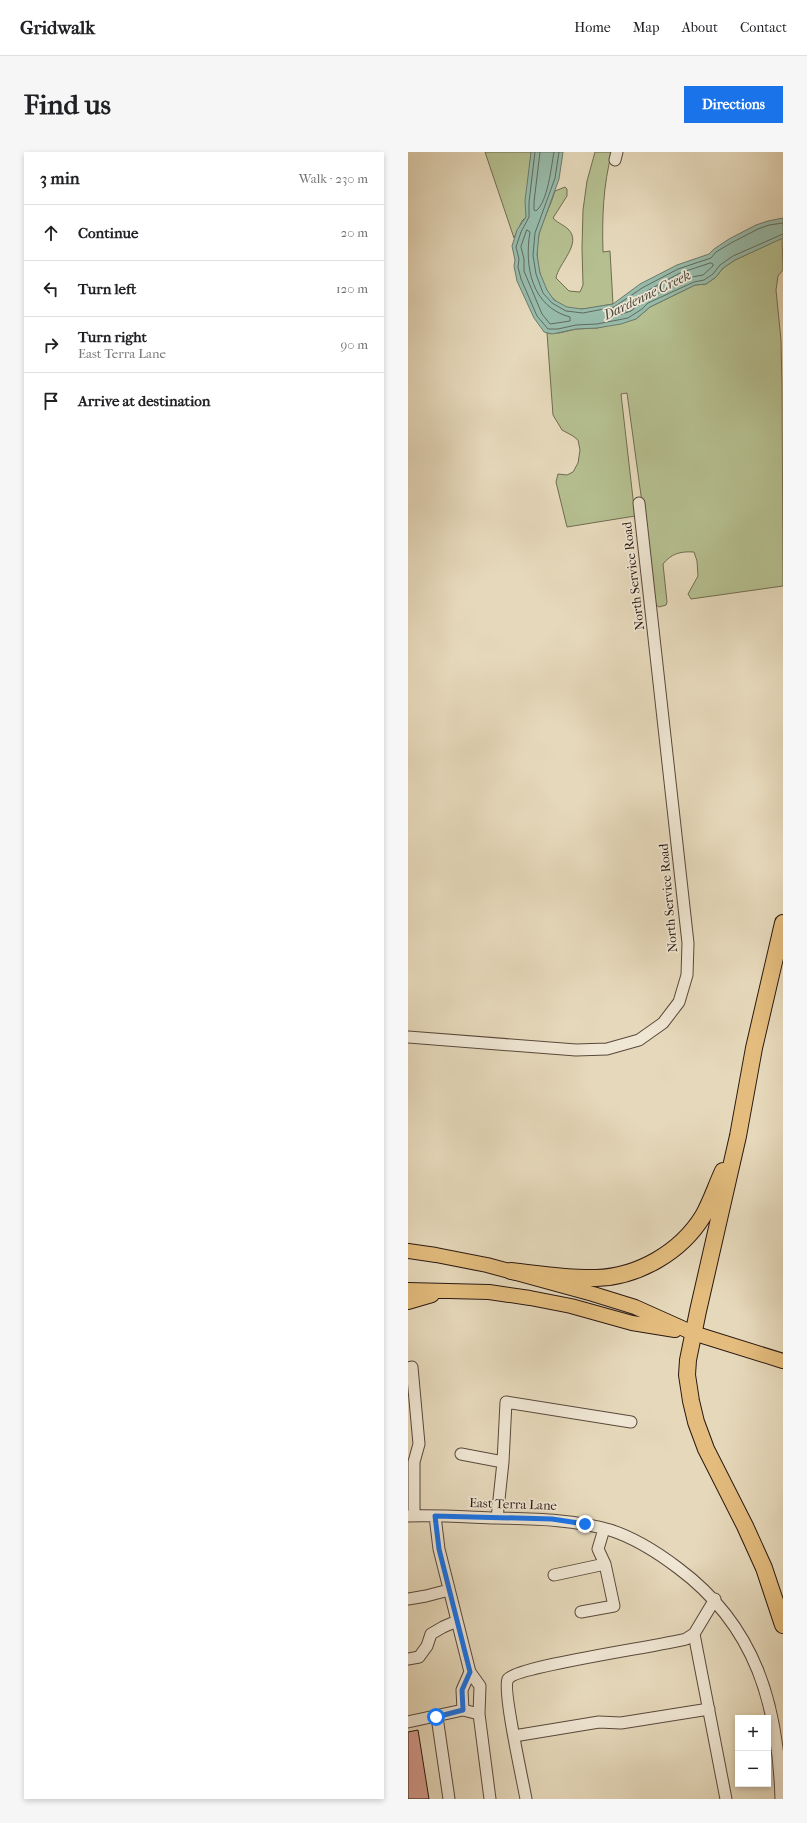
<!DOCTYPE html>
<html lang="en">
<head>
<meta charset="utf-8">
<style>
  :root { --surface:#fff; --page:#f6f6f6; --text:#202124; --muted:#757577; --line:#e0e0e0; --accent:#1a73e8 }
  body { margin:0; font-family:"IM FELL French Canon",serif; background:var(--page); color:var(--text) }
  .controls { position:absolute; right:12px; bottom:12px; display:grid; overflow:hidden; border-radius:0px; box-shadow:0 2px 6px #0003 }
  .controls button { width:36px; height:36px; display:grid; place-items:center; padding:0; border:0; border-bottom:1px solid var(--line); background:var(--surface); color:var(--text); font:20px sans-serif }
  .stop { position:absolute; width:12px; height:12px; margin:-9px; border:3px solid #1a73e8; border-radius:50%; background:#fff }
  .stop.end { background:#1a73e8; border-color:#fff; box-shadow:0 1px 4px #0008 }
  .list { margin:0; padding:0; list-style:none }
  h2 { display:flex; justify-content:space-between; align-items:center; height:52px; margin:0; padding:0 16px; font-size:17px }
  h2 small { font-size:13px; font-weight:400; color:var(--muted) }
  .list li { display:grid; grid-template-columns:26px 1fr auto; gap:12px; align-items:center; box-sizing:border-box; height:56px; padding:0 16px; border-top:1px solid var(--line) }
  .list b { display:block; font-size:15px; white-space:nowrap }
  .list p { margin:0; font-size:13px; white-space:nowrap; color:var(--muted) }
  .list em { font-size:13px; font-style:normal; color:var(--muted) }
  .icon { flex:none; width:22px; height:22px; fill:none; stroke:currentColor; stroke-width:2; stroke-linecap:round; stroke-linejoin:round }
  .map { position:relative; flex:none; width:375px; height:1647px; overflow:hidden; border-radius:0px }
  header { display:flex; align-items:center; gap:24px; box-sizing:border-box; height:56px; padding:0 20px; background:var(--surface); border-bottom:1px solid var(--line) }
  header strong { font-size:19px }
  nav { display:flex; gap:22px; margin-inline-start:auto; font-size:14px }
  .intro { display:flex; align-items:center; justify-content:space-between; box-sizing:border-box; height:96px; padding:0 24px }
  h1 { margin:0; font-size:28px }
  .button { padding:10px 18px; border-radius:0px; background:var(--accent); color:#fff; font-size:14px; font-weight:700 }
  main { display:flex; gap:24px; padding:0 24px }
  aside { flex:1; background:var(--surface); border-radius:0px; box-shadow:0 2px 6px #0003 }
  .map>svg:first-child { display:block }
  .green { fill:#b5bf90; stroke:#706c50 }
  .water { fill:#97bbaa; stroke:#6b7a6d }
  .lines { fill:none; stroke-linecap:round; stroke-linejoin:round }
  .shore { stroke:#606a5e; stroke-width:1 }
  .building { fill:#d49c8e; stroke:#2a1811 }
  .minor-casing { stroke:#59483c; stroke-width:13 }
  .major-casing { stroke:#2a1811; stroke-width:16 }
  .highway-casing { stroke:#2a1811; stroke-width:18 }
  .minor { stroke:#efe6d3; stroke-width:11 }
  .major { stroke:#e3bc7e; stroke-width:14 }
  .highway { stroke:#e3bc7e; stroke-width:16 }
  .route { stroke:#1a73e8; stroke-width:5 }
  .labels { text-anchor:middle; dominant-baseline:central; stroke-width:3.5; stroke-linejoin:round; paint-order:stroke }
  .street-label { font-size:13px; fill:#2a1811; stroke:#efe6d3 }
  .water-label { font-size:14px; font-style:italic; fill:#4b493f; stroke:#efe6d3 }
</style>
</head>
<body>
<header>
<strong>Gridwalk</strong>
<nav><a>Home</a><a>Map</a><a>About</a><a>Contact</a></nav>
</header>
<div class="intro"><h1>Find us</h1><a class="button">Directions</a></div>
<main>
<aside>
<h2>3 min<small>Walk · 230 m</small></h2>
<ul class="list">
<li><svg class="icon" aria-label="ahead" viewBox="0 0 24 24"><path d="M12 20V5M6 11l6-6 6 6"/></svg><div><b>Continue</b></div><em>20 m</em></li>
<li><svg class="icon" aria-label="left" viewBox="0 0 24 24"><path d="M17 20v-9H6M10 6l-5 5 5 5"/></svg><div><b>Turn left</b></div><em>120 m</em></li>
<li><svg class="icon" aria-label="right" viewBox="0 0 24 24"><path d="M7 20v-9h11M14 6l5 5-5 5"/></svg><div><b>Turn right</b><p>East Terra Lane</p></div><em>90 m</em></li>
<li><svg class="icon" aria-label="arrive" viewBox="0 0 24 24"><path d="M6 21V4h12l-3 4 3 4H6"/></svg><div><b>Arrive at destination</b></div></li>
</ul>
</aside>
<div class="map">
<svg width="375" height="1647" viewBox="0 0 375 1647">
  <rect width="100%" height="100%" fill="#e6d9bb"/>
  <filter id="stains"><feTurbulence type="fractalNoise" baseFrequency=".005" numOctaves="4"/><feColorMatrix values="0 0 0 0 .2 0 0 0 0 .09 0 0 0 0 .02 0 0 0 .5 -.17"/></filter>
  <radialGradient id="worn" r=".72"><stop offset=".6" stop-color="#630" stop-opacity="0"/><stop offset="1" stop-color="#630" stop-opacity=".3"/></radialGradient>
  <path class="green" d="M77 0H123L118 65 114 69 106 86Z
    M187 0H204C195 33 194 66 195 100L202 99 205 152C192 154 178 158 165 157 133 152 125 108 131 82 135 67 143 53 147 39L157 35 159 37V44L145 66C151 72 156 73 160 77 175 91 150 112 148 126L161 139 172 140 175 133 174 96 175 58 179 29Z
    M374 86 375 118 370 124 368 138 373 188 374 234 375 434 283 447 280 442 290 424 289 409 286 400C272 399 263 402 255 412L259 450 258 453 251 455 248 453 219 241 213 242 227 364 159 375 148 330 150 322 159 323 165 320 170 311 172 298 170 288 165 284 154 278 145 263 139 181H151L168 177 189 176 228 167 242 155 287 133 298 132 308 125 315 116 327 108Z"/>
  <path class="water" d="M123 0H155L151 27 131 82 129 103 132 121 139 138 146 148 159 155 174 157 205 152 232 132 269 113 301 102 306 97 321 87 348 73 360 69 375 66V86L327 108 315 116 308 125 298 132 287 133 242 155 228 167 213 172 189 176 168 177 144 182 136 180 134 177 126 166 109 129 106 114 107 108 104 94 109 78 118 65 117 49Z"/>
  <g class="lines">
    <path class="shore" d="M127 0 121 50V65L113 80 108 95 111 107 110 115 113 127 129 164 140 177H150L168 173 189 172 220 166 234 157 240 151 286 130 296 128 305 122 312 113 325 104 375 82
      M132 0 126 50V58L128 59C140 49 143 16 146 0
      M151 0 147 26 127 81 125 103 128 122 135 141 144 151 158 159 175 161 206 155 234 136 270 117 303 106 308 100 323 91 350 77 361 73 375 71
      M119 78 122 80C116 115 124 155 162 165V169L142 172 134 162 116 119V107L113 95Z
      M303 111 305 112V114L295 123 284 125 238 147 223 159 211 163 208 162 209 159 237 140 272 121Z"/>
  </g>
  <path class="building" d="M10 1578 21 1647H0V1580Z"/>
  <g class="lines">
    <g class="minor-casing">
      <path id="minor" d="M207 8 209 0
        M0 885 168 898 199 897 231 888 255 871 271 850 279 823 280 791 231 351
        M0 1216 4 1215 11 1292 6 1310V1364
        M53 1302 95 1310 89 1366
        M95 1310 98 1250 223 1270
        M0 1364C29 1363 59 1365 88 1366 126 1367 164 1367 202 1378 227 1386 249 1400 270 1416 348 1474 370 1553 373 1647
        M27 1364 31 1397 62 1520 72 1534 71 1562
        M146 1423 197 1412
        M0 1447 18 1444 41 1438
        M173 1460 206 1454 197 1412 190 1397 196 1377
        M286 1482 318 1647
        M0 1507 11 1505 19 1494 23 1482 35 1475 49 1469
        M55 1558 54 1538 62 1520
        M29 1565 41 1647
        M0 1570 55 1558 71 1562 82 1647
        M106 1584 191 1570 213 1571 301 1557
        M118 1647C115 1630 94 1536 100 1527 109 1514 253 1494 278 1487L286 1482 307 1447"/>
    </g>
    <g class="major-casing">
      <path id="major" d="M0 1099 28 1103 79 1113 185 1142 227 1155 285 1181 375 1209
        M0 1138 81 1140 122 1146 163 1154 224 1171 267 1178
        M0 1150 24 1143"/>
    </g>
    <g class="highway-casing">
      <path id="highway" d="M375 771 346 896 330 984 290 1159 280 1208 279 1223 283 1249 288 1270 298 1297 337 1374 356 1416 375 1473
        M103 1119C131 1122 160 1127 188 1126 230 1125 273 1100 295 1064 303 1050 308 1034 315 1019"/>
    </g>
    <use href="#minor" class="minor"/>
    <use href="#major" class="major"/>
    <use href="#highway" class="highway"/>
  </g>
  <g class="lines">
    <path class="route" d="M28 1565 55 1558 54 1538 62 1520 31 1397 27 1364 144 1367 177 1372"/>
  </g>
  <g class="labels">
    <g class="street-label">
      <text transform="translate(225 424) rotate(-97)">North Service Road</text>
      <text transform="translate(260 746) rotate(-95)">North Service Road</text>
      <text transform="translate(105 1352) rotate(2)">East Terra Lane</text>
    </g>
    <g class="water-label">
      <text transform="translate(239 143) rotate(-26)">Dardenne Creek</text>
    </g>
  </g>
  <rect width="100%" height="100%" filter="url(#stains)"/>
  <rect width="100%" height="100%" fill="url(#worn)"/>
</svg>
<div class="controls">
<button>+</button>
<button>−</button>
</div>
<div class="stop" style="left:28px;top:1565px"></div>
<div class="stop end" style="left:177px;top:1372px"></div>
</div>
</main>
</body>
</html>
